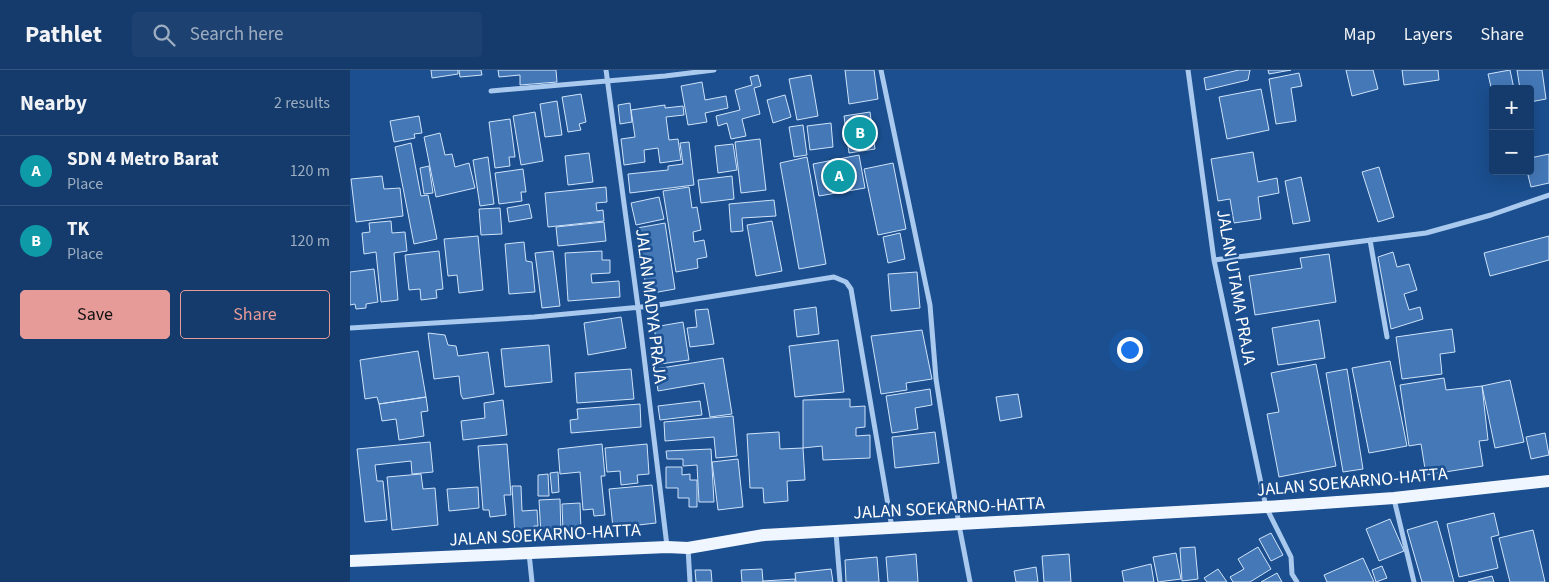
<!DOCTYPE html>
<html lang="en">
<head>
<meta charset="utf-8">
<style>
  :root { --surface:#143b6b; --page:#1d4271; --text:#f1f3f6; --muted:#9dadc1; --line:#33557e; --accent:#e69b98 }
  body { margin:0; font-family:"Source Sans 3",sans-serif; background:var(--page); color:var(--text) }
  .controls { position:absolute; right:15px; top:15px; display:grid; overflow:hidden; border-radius:5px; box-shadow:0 5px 20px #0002 }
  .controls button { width:45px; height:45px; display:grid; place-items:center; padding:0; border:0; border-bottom:1px solid var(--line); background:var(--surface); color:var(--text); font:25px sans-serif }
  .you { position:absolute; left:779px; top:279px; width:18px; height:18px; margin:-12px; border:4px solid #fff; border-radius:50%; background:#1a73e8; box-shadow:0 0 0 8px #1a73e833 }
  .badge { display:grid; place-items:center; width:32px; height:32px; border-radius:50%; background:var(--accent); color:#fff; font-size:16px; font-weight:700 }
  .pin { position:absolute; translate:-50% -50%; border:2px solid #fff; box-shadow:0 1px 5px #0006 }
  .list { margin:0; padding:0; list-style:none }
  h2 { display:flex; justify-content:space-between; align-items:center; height:65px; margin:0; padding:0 20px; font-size:21px }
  h2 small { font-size:16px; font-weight:400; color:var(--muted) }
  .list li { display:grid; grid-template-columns:32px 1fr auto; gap:15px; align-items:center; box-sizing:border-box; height:70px; padding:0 20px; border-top:1px solid var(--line) }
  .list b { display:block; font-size:19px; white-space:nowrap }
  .list p { margin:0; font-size:16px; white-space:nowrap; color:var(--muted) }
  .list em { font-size:16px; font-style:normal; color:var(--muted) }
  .actions { display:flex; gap:10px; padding:15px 20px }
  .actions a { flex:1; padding:11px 0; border:1px solid var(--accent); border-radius:5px; text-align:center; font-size:18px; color:var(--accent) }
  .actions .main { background:var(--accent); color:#111 }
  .icon { flex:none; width:28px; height:28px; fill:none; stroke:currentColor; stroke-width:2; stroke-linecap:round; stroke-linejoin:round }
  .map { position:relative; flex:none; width:1199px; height:512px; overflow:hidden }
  header { display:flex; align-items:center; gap:30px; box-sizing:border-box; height:70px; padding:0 25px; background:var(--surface); border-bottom:1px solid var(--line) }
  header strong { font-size:24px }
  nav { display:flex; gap:28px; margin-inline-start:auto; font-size:18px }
  .search { width:350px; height:45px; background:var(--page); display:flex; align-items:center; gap:12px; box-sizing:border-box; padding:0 18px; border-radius:5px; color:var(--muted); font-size:19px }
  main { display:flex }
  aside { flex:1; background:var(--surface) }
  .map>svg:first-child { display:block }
  .building { fill:#4478b7; stroke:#cfe3fa }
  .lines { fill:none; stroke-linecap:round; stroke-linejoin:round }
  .street { stroke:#a9c9ee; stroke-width:5 }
  .primary { stroke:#f0f6ff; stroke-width:12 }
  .labels { text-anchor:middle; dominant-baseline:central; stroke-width:5; stroke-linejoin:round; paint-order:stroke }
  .street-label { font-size:18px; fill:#fff; stroke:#1b4f8f }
</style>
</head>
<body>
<header>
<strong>Pathlet</strong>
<div class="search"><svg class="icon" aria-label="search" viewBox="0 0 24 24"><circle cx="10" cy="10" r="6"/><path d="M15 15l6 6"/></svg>Search here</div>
<nav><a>Map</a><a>Layers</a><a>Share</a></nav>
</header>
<main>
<aside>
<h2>Nearby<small>2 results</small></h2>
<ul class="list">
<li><span class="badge" style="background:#0f9aa8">A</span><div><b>SDN 4 Metro Barat</b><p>Place</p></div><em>120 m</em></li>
<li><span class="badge" style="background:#0f9aa8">B</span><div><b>TK</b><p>Place</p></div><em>120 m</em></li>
</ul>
<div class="actions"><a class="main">Save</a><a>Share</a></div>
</aside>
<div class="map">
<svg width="1199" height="512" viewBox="0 0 1199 512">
  <rect width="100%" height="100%" fill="#1b4f8f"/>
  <path class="building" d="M81 0H108V4L82 8Z
    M109 0H131L132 5 110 7Z
    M148 0H206L207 12 170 15V5L149 7Z
    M495 0H524L528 29 499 34Z
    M889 0H900L898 10 856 20 854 8Z
    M918 0H941L919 4Z
    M996 0H1023L1028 19 1002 26Z
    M1052 0H1088L1089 10 1054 15Z
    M1160 0 1164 19H1143V26L1138 4Z
    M1167 0H1192L1196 29 1180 32V19H1170Z
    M949 3 952 16 941 18 946 51 926 54 919 9Z
    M408 5 411 16 404 18 410 44 392 49 396 66 381 69 377 53 368 56 366 46 390 40 385 20 402 15 400 7Z
    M461 5 468 46 447 50 439 9Z
    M352 12 355 30 376 26 378 38 355 43 357 52 338 55 331 16Z
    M911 19 919 60 877 69 869 27Z
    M231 24 236 52 229 54 231 60 218 62 212 27Z
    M435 25 441 47 423 53 417 30Z
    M207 31 212 65 195 67 190 34Z
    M280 33 282 52 270 54 268 35Z
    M315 35V38L333 36 334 45 316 47 319 70 328 69 331 90 310 93 308 78 294 80 295 92 274 95 271 69 285 67 281 40Z
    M185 42 193 91 171 95 163 46Z
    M520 42 525 79 499 83 494 46Z
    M69 46 72 63 64 64 65 68 44 72 40 51Z
    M160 49 165 87H159L160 96 145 98 139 52Z
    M481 53 483 77 460 80 457 56Z
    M453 55 457 85 444 87 439 57Z
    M90 63 95 85 102 84 105 97 119 93 125 118 86 127 74 67Z
    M410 69 416 120 391 123 385 72Z
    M339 72 344 115 280 123 278 104 318 100V96L333 94 330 73Z
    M61 73 71 126 78 125 87 169 64 174 45 77Z
    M383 74 387 100 368 103 365 76Z
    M903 82 908 112 927 108 929 123 908 127 911 149 884 153 880 129 868 131 861 89Z
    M239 83 243 112 218 115 215 86Z
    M1199 84V113L1181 117 1177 101H1180V88Z
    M509 85 515 118 469 126 463 94Z
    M138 87 144 134 130 136 123 90Z
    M457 87 476 194 449 199 430 93Z
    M543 93 556 159 528 165 514 99Z
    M79 96 83 123 74 124 70 98Z
    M1029 97 1044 147 1028 152 1012 102Z
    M173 99 176 122H171L172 131 149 134 145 103Z
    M32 106 34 119 50 118 53 146 6 152 1 109Z
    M382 106 384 129 351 133 348 110Z
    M951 107 960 151 943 154 935 111Z
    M256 117 257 132 246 133 247 141 253 140 254 151 198 157 195 123Z
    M339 117 342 138 347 137 351 160 343 162 344 172 354 170 357 187 347 189 348 198 326 202 313 121Z
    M309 127 314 149 286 155 281 133Z
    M424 130 426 146 392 148 393 161 381 162 379 134Z
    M179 134 182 148 159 152 157 138Z
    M150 138 152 164 131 165 129 139Z
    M41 151 42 163 55 162 57 181 44 183 48 230 31 232 26 182 14 184 12 163 20 162 19 153Z
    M422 151 432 201 406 206 397 155Z
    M254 152 256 171 208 176 206 157Z
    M315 153 325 219 297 224 287 158Z
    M550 163 555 189 538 193 533 167Z
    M128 166 133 220 109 223 107 205 98 206 94 169Z
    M1199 166V190L1140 206 1134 183Z
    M174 172 176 191 182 192 185 222 159 224 155 174Z
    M89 181 93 219 86 220 87 228 71 230 70 219 59 220 55 185Z
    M203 181 210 236 192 238 185 183Z
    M252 181V190H260V203L241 204 242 213 269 211 270 227 218 231 215 183Z
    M1043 182 1047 197 1059 194 1067 220 1054 224 1059 240 1070 237 1073 249 1041 259 1028 187Z
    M979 184 986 232 905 245 899 206 952 198 950 188Z
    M24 199 28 232 16 234V238L6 239 5 234 0 235V202Z
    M567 202 570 238 541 241 538 204Z
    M466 237 469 264 447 267 444 240Z
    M358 239 364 274 340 277 337 258 347 257 345 240Z
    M271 247 276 278 238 285 234 253Z
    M969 250 975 288 928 295 922 258Z
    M333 252 339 290 310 294 304 257Z
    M1102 259 1105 282 1090 284 1092 304 1052 309 1046 267Z
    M572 260 582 309 556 313 557 320 531 324 521 266Z
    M78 263 95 265 98 275 106 276 108 286 138 282 144 324 113 329 111 325 109 306 84 309Z
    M488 270 494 322 445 327 439 276Z
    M199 275 202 312 155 317 151 279Z
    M68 281 76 327 29 334 27 327 15 329 10 290Z
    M373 288 382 344 360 347 354 313 308 321 305 299Z
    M1040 291 1057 376 1019 383 1002 298Z
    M966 294 986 396 929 407 917 344 929 342 921 303Z
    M281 299 284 329 227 333 225 303Z
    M997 299 1013 399 993 402 976 303Z
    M1094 308 1096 320 1132 316 1138 370 1129 371 1133 396 1076 405 1071 374 1059 376 1050 315Z
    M1160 310 1174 372 1145 378 1132 316Z
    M580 319 582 335 565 338 568 359 542 363 536 326Z
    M668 324 672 347 650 351 646 327Z
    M76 327 78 341 71 342 74 366 49 370 46 349 32 351 29 334Z
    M500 329V337L515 336V357L506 358V366L520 365V388L473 390 472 376 453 378V330Z
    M153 330 157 365 113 370 111 351 135 348 134 333Z
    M350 331 352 345 310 350 308 336Z
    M290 334 291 357 221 363 220 350 228 349 227 339Z
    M383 346 387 386 366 388 364 367 315 371 314 352Z
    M429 362 430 379 453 378 455 410 437 411 438 431 414 433 413 418H400L397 364Z
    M585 362 589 393 545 398 542 367Z
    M1195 363 1199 385 1181 389 1176 367Z
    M80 372 83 402 62 404 61 391 25 395 27 411H33L37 450 15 452 7 379Z
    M157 374 161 425H154L156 445 140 447 139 440H133L128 376Z
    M252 374 255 406H251L255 445 244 446 243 439 233 440 230 402 210 404 208 379Z
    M297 374 299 404 287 405 288 413 271 415 270 401 257 402 255 378Z
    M361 379 364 432H349L347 395 333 396V389H317L316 381Z
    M388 389 393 437 368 440 362 392Z
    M316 397H332V405L340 404V410H347V437H339V428H328V418H316Z
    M208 402 209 422 202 423 200 403Z
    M71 404 73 419 85 418 88 455 42 460 37 407Z
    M198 404 199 426H188V405Z
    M302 415 306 453 263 458 259 419Z
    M162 416H171L172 441 187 440 188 456H184V465L165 466Z
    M128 417 129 438 99 441 97 419Z
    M210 429 211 464 191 465 189 430Z
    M230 433 231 460 213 461 212 434Z
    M1144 443 1149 465 1141 467 1148 498 1109 507 1097 454Z
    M1040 449 1054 481 1029 491 1016 459Z
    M1087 451 1104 512H1072L1057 460Z
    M1183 460 1195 512H1160L1149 468Z
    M921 463 933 485 921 491 909 469Z
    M845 477 848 509 832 511 830 478Z
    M908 477 921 499 900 512H883L880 507 894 499 888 489Z
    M826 483 831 509 808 512 803 487Z
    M566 484 568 512H538L536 487Z
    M719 484 721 512H694L692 486Z
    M527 487 529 512H496L495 490Z
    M1013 488 1024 512H977L974 505Z
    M801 494 804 512H774L772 501Z
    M1032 496 1037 508 1026 512 1022 500Z
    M686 497 688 512H666L664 501Z
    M412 499 413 512H392L391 500Z
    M481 499 483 512H446L445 503Z
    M868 499 877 512H857L854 508Z
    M345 500H361L362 512H346Z
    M927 503 932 512H911Z
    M1142 506 1144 512H1118Z
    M445 509V512H413V511Z"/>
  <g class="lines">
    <path class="street" d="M256 0 288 237 317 476
      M531 0 580 235 586 309 609 455 620 512
      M838 0 864 190 916 437 941 487 942 504 947 512
      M141 21 315 6 364 0
      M1020 170 1037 267
      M864 190 1076 163 1141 145 1199 125
      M0 258 184 247 302 236 484 207 496 212 501 219 542 458
      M1044 429 1064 512
      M486 463 490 512
      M338 478 340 512
      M179 483 182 512"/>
    <path class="primary" d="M0 491 317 477 338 478 414 465 916 437 1044 428 1199 411"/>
  </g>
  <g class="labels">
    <g class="street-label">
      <text transform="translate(886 217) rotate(80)">JALAN UTAMA PRAJA</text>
      <text transform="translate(301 236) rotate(83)">JALAN MADYA PRAJA</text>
      <text transform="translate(1002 412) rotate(-5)">JALAN SOEKARNO-HATTA</text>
      <text transform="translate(599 438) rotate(-3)">JALAN SOEKARNO-HATTA</text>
      <text transform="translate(195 465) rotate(-3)">JALAN SOEKARNO-HATTA</text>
    </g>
  </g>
</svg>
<div class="controls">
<button>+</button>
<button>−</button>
</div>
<div class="you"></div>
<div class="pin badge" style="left:489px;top:106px;background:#0f9aa8">A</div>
<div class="pin badge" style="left:510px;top:63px;background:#0f9aa8">B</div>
</div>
</main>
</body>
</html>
